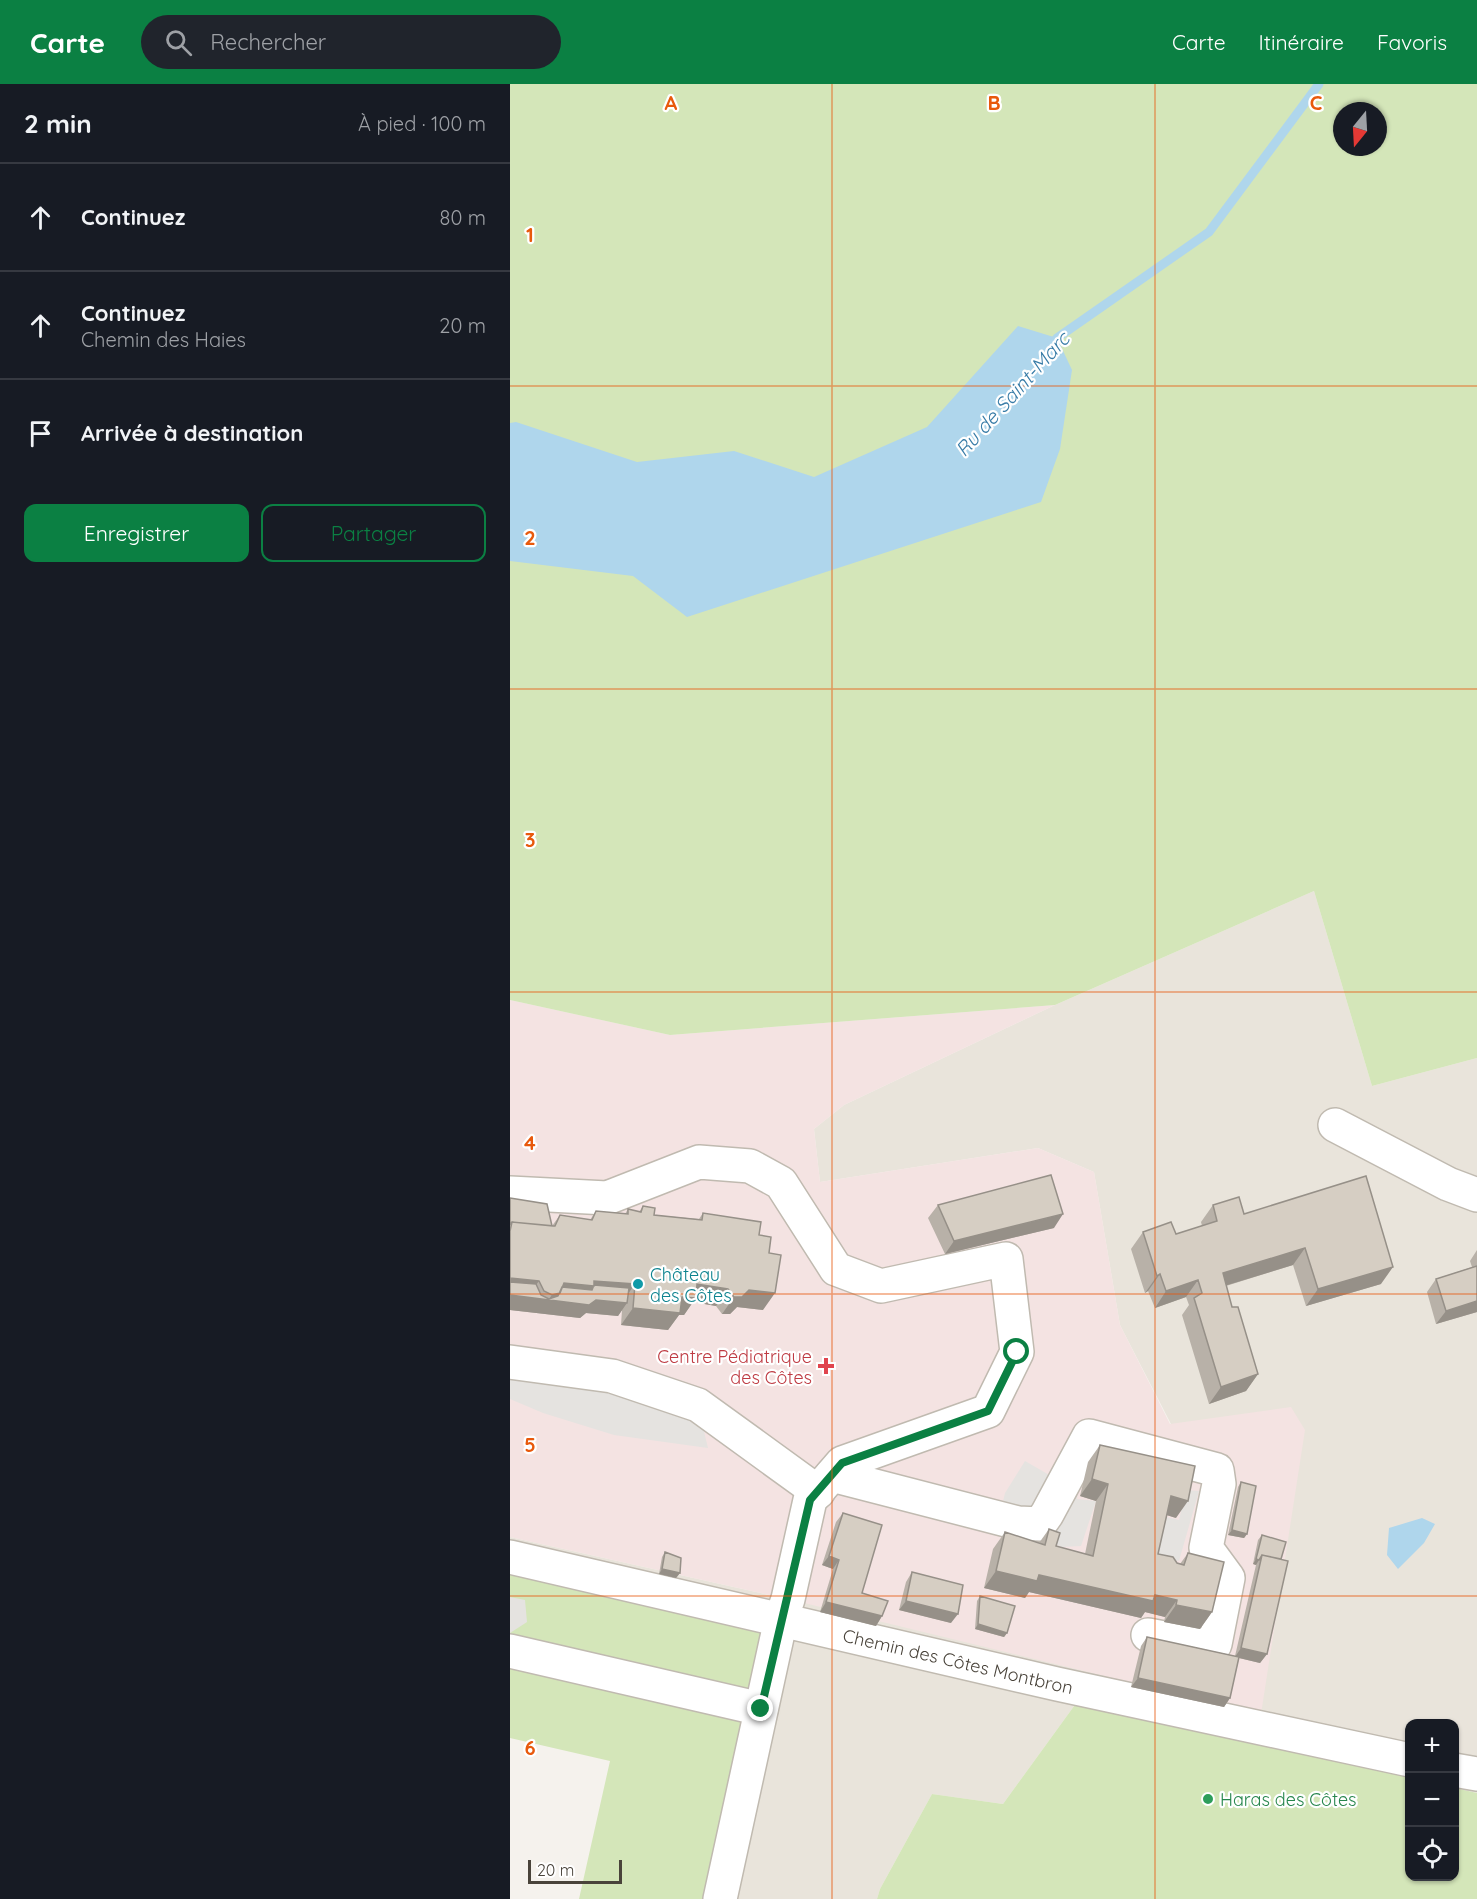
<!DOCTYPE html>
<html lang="fr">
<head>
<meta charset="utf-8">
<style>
  :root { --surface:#171b24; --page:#20242c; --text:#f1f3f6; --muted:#9ea1a6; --line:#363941; --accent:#0b8043 }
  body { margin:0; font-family:Quicksand,sans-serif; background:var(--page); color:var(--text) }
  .controls { position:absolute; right:18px; bottom:18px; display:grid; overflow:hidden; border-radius:12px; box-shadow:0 2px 4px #0004 }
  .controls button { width:54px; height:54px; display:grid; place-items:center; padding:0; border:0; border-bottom:2px solid var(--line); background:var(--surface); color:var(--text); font:30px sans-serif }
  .compass { position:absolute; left:823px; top:18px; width:54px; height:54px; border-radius:50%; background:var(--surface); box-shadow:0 2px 4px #0004; rotate:198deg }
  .scale { position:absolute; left:18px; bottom:15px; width:94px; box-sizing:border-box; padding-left:6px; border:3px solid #49433a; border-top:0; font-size:16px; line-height:21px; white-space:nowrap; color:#49433a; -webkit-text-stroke:4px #fff; paint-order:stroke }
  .stop { position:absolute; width:18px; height:18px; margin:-14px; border:4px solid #0b8043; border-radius:50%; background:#fff }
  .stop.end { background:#0b8043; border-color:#fff; box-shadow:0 2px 6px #0008 }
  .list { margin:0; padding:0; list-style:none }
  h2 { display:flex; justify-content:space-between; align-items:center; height:78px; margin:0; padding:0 24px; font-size:26px }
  h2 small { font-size:20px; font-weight:400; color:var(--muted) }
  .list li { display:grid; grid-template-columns:39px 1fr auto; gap:18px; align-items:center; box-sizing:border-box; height:108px; padding:0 24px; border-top:2px solid var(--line) }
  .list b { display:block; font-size:22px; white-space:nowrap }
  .list p { margin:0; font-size:20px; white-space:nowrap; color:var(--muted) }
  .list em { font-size:20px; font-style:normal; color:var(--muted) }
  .actions { display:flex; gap:12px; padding:18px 24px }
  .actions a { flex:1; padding:14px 0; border:2px solid var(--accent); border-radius:12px; text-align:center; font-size:21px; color:var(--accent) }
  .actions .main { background:var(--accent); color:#fff }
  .icon { flex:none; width:33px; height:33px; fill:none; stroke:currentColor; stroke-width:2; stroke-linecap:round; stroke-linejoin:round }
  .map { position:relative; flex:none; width:967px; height:1815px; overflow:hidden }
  header { display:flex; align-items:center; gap:36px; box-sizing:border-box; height:84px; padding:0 30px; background:var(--accent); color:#fff }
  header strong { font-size:28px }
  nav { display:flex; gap:33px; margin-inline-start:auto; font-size:21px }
  .search { width:420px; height:54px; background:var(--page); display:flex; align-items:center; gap:15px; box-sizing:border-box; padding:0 21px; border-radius:33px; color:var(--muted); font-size:22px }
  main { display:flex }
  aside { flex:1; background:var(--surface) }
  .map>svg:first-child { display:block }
  .residential { fill:#e9e4db }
  .medical { fill:#f4e3e2 }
  .green { fill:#d4e6b9; fill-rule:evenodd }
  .parking { fill:#e5e3e0 }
  .water { fill:#afd6ec }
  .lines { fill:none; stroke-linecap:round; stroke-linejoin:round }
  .stream { stroke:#afd6ec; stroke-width:9 }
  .minor-casing { stroke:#c0bab0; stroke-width:36 }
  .minor { stroke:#fff; stroke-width:33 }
  .wall { fill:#b8b1a8 }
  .shaded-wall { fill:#969088 }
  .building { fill:#d6cec3; stroke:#969088; stroke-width:1.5 }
  .route { stroke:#0b8043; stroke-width:8 }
  .grid { fill:none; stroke:#e8590c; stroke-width:1.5; stroke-opacity:0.55 }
  .culture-dot { fill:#0f9aa8; stroke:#fff; stroke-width:2 }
  .health-dot { fill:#e0444e; stroke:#fff; stroke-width:2 }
  .leisure-dot { fill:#2e9e5b; stroke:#fff; stroke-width:2 }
  .labels { text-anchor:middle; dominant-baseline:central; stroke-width:4.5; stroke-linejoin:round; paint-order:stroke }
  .culture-label { font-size:18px; fill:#0d838f; stroke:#fff; text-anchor:start }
  .health-label { font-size:18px; fill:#be3a42; stroke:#fff; text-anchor:end }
  .street-label { font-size:18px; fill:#49433a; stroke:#fff }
  .leisure-label { font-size:18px; fill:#27864d; stroke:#fff; text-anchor:start }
  .water-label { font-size:20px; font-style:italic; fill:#387ca7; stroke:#fff }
  .grid-label { font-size:20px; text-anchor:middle; font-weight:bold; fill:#e8590c; stroke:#fff; stroke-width:4.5; stroke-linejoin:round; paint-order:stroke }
</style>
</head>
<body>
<header>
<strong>Carte</strong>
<div class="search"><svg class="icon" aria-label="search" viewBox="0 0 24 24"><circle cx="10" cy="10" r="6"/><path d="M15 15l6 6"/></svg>Rechercher</div>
<nav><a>Carte</a><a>Itinéraire</a><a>Favoris</a></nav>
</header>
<main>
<aside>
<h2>2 min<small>À pied · 100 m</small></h2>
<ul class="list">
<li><svg class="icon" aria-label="ahead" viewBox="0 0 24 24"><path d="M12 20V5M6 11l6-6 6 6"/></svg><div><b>Continuez</b></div><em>80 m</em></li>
<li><svg class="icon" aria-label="ahead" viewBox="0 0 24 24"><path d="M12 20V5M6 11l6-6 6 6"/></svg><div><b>Continuez</b><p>Chemin des Haies</p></div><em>20 m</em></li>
<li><svg class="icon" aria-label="arrive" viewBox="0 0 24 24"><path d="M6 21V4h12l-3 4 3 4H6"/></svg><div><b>Arrivée à destination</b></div></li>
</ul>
<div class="actions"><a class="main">Enregistrer</a><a>Partager</a></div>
</aside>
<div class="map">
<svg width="967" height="1815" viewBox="0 0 967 1815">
  <rect width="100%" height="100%" fill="#f5f2ed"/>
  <path class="residential" d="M804 807 862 1002 967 974V1709L945 1704 944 1640H900L899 1693 567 1618 493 1720 422 1710 370 1805 367 1815H209L254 1549 0 1490V1453L286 1517 661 1340 610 1241 584 1088 528 1064 310 1098 304 1045 334 1021 545 921Z"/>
  <path class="medical" d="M0 916 160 951 545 921 334 1021 304 1045 310 1098 528 1064 584 1088 610 1241 660 1340 781 1323 795 1346 751 1630 286 1517 0 1453Z"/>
  <path class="green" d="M0 0H967V974L862 1002 804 807 545 921 160 951 0 916ZM832 27H868V63H832Z
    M0 1490 254 1549 209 1815H69L100 1677 0 1654Z
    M567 1618 899 1693 900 1792H944L945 1704 967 1709V1815H367L370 1805 422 1710 493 1720Z"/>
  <path class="parking" d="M0 1284 96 1295 190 1331 198 1364 104 1351 33 1329 0 1315Z
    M515 1377 548 1396 572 1377 567 1415 586 1417 571 1462 552 1463 488 1439 495 1409Z
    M676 1406 689 1407 669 1477 645 1473 652 1432 669 1436Z
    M0 1513 15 1516 17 1538 0 1549Z"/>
  <path class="water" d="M508 242 547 254 562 286 550 365 531 418 177 533 123 492 0 477V339L6 338 127 378 224 367 304 393 417 343Z
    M912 1434 925 1440 914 1459 888 1485 877 1471 879 1444Z"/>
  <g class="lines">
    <path class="stream" d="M540 263 547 254 699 148 809 0"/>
    <g class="minor-casing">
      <g id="minor">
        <path d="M825 1041 938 1100 967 1111"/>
        <path d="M0 1109 97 1114 189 1078 240 1082 271 1099 326 1185 371 1202 496 1175 507 1268 478 1327 332 1379 300 1416 278 1515 271 1535 210 1815"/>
        <path d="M0 1278 102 1292 188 1321 308 1408"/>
        <path d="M322 1391 508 1439 530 1440 537 1430 579 1352 707 1386 709 1400 696 1464 718 1494 705 1560 697 1562 638 1551"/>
        <path id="s1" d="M0 1473 547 1600 900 1676"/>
        <path d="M0 1567 251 1625"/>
        <path d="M944 1686 967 1690"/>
      </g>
    </g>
    <use href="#minor" class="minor"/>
  </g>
  <path class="wall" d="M0 1114 42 1142 50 1131 80 1136 86 1127 115 1130 118 1125 129 1128 133 1122 144 1131 189 1135 193 1129 249 1151 253 1226 227 1223 220 1230H212L206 1222 183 1218 174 1231H169L158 1246 111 1241 112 1226 108 1232 76 1229 70 1234 0 1226Z
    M428 1121 544 1144 435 1170 418 1134Z
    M703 1121 734 1130 871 1200 796 1222 783 1181 716 1202 722 1223 748 1290 736 1307 699 1320 672 1231 679 1221 676 1213 645 1224 638 1207 635 1209 621 1165 633 1148 666 1150 692 1142 691 1138Z
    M967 1166V1228L926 1240 917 1208 926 1195 962 1183 960 1177Z
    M590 1361 666 1434 657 1431 648 1470 667 1479 670 1480 678 1469 702 1528 690 1545 654 1538 655 1533 635 1528 631 1534 519 1508 515 1514 474 1504 483 1465 495 1448 529 1459 539 1445 546 1462 575 1470 586 1417 570 1412 578 1378Z
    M731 1398 737 1450 734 1454 718 1451 728 1403Z
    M333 1429 352 1509 372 1532 366 1542 310 1528 323 1485 312 1481 326 1438Z
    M752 1451 771 1475 757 1570 750 1579 729 1574 720 1614 714 1623 621 1603 631 1562 637 1553 725 1572 746 1481 743 1480 748 1456Z
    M155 1468 170 1489 166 1494 149 1490 152 1473Z
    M402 1488 441 1539 389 1526 396 1498Z
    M470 1512 497 1549 494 1553 465 1545 467 1517Z"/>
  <path class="shaded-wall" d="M553 1130 544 1144 435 1170 444 1157Z
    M795 1164 783 1181 701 1206 713 1189Z
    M883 1183 871 1200 796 1222 808 1205Z
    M650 1190 638 1207 635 1209 647 1192Z
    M0 1194 29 1197 17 1213 38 1216 42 1211 54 1199 84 1197 125 1200 113 1217 86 1216 117 1219 108 1232 76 1229 70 1234 0 1226Z
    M688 1196 676 1213 645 1224 656 1207Z
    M187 1200 218 1205 206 1222 183 1218 174 1231H169L158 1246 111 1241 123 1224 172 1213Z
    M239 1206 265 1209 253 1226 227 1223 220 1230H212L224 1213Z
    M967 1217V1228L926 1240 936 1227Z
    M748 1290 736 1307 699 1320 711 1303Z
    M582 1395 598 1400 586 1417 570 1412Z
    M661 1412 678 1417 666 1434 650 1429Z
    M722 1446 737 1450 734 1454 718 1451Z
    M319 1472 329 1476 323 1485 312 1481Z
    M746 1475 749 1476 746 1481 743 1480Z
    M152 1485 170 1489 166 1494 149 1490Z
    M486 1487 529 1491 645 1511 667 1516 655 1533 635 1528 631 1534 519 1508 515 1514 474 1504Z
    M396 1517 448 1530 441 1539 389 1526Z
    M316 1518 372 1532 366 1542 310 1528Z
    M666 1521 702 1528 690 1545 654 1538Z
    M468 1540 497 1549 494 1553 465 1545Z
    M731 1564 757 1570 750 1579 725 1573Z
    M628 1594 720 1614 714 1623 621 1603Z"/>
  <path class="building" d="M541 1091 553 1130 444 1157 428 1121Z
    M856 1092 883 1183 808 1205 795 1164 713 1189 722 1223H728L748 1290 711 1303 684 1214 692 1209 688 1196 656 1207 650 1190 647 1192 633 1148 661 1138 666 1150 707 1137 703 1121 729 1113 734 1130Z
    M0 1114 37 1120 42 1142 2 1138 0 1140Z
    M133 1122 145 1124 144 1131 192 1136 193 1129 251 1138 249 1151 261 1153 259 1169 271 1171 265 1209 239 1206 232 1213H224L218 1205 187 1200 186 1214 172 1213 170 1229 123 1224 125 1200 84 1197V1202L54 1199 50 1209 42 1211 34 1207 29 1197 0 1194V1147L2 1138 45 1142 50 1131 82 1136 86 1127 118 1130V1125L131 1128Z
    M967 1182V1217L936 1227 926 1195Z
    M0 1198 26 1200 31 1211 39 1215 48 1212 52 1203 82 1206 84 1201 119 1204 117 1219 86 1216 79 1221 0 1211Z
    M590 1361 685 1382 678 1417 661 1412 648 1470 663 1473 667 1479 674 1481 678 1469 714 1478 702 1528 666 1521 667 1516 645 1511 643 1517 529 1491 527 1497 486 1487 495 1448 535 1461 539 1445 550 1449 546 1462 583 1472 598 1400 582 1395Z
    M731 1398 746 1402 737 1450 722 1446Z
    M333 1429 372 1441 352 1509 378 1517 372 1532 316 1518 329 1476 319 1472Z
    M752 1451 776 1458 771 1475 752 1471 749 1476 746 1475Z
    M155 1468 171 1474 170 1489 152 1485Z
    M752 1471 778 1477 757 1570 731 1564Z
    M402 1488 453 1501 448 1530 396 1517Z
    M470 1512 505 1522 497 1549 468 1540Z
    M637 1553 729 1573 720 1614 628 1594Z"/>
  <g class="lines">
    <path class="route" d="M251 1625 300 1416 332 1379 478 1327 507 1268"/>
  </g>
  <path class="grid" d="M322 0V1815M645 0V1815M0 302H967M0 605H967M0 908H967M0 1210H967M0 1512H967"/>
  <circle class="culture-dot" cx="128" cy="1200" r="6"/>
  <path class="health-dot" d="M313 1273h6v6h6v6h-6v6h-6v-6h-6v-6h6z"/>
  <circle class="leisure-dot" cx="698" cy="1715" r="6"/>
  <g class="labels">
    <g class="culture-label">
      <text x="140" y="1190">Château<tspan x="140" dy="21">des Côtes</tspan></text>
    </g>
    <g class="health-label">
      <text x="302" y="1272">Centre Pédiatrique<tspan x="302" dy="21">des Côtes</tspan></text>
    </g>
    <g class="street-label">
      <text stroke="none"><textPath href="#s1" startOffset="460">Chemin des Côtes Montbron</textPath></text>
    </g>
    <g class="leisure-label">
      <text x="710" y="1715">Haras des Côtes</text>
    </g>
    <g class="water-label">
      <text transform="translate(502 310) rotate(-48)">Ru de Saint-Marc</text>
    </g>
  </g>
  <g class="grid-label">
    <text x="161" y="26">A</text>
    <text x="484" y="26">B</text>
    <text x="806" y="26">C</text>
    <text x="20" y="158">1</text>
    <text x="20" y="461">2</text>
    <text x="20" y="763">3</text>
    <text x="20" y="1066">4</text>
    <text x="20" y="1368">5</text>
    <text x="20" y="1671">6</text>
  </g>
</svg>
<div class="controls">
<button>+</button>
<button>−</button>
<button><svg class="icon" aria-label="locate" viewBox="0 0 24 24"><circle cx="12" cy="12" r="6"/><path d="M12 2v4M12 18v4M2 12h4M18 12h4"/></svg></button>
</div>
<svg class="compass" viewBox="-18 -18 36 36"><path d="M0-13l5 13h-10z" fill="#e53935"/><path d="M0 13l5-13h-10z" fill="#9ea1a6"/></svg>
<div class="scale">20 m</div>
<div class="stop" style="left:507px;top:1268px"></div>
<div class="stop end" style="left:251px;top:1625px"></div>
</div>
</main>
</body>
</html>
